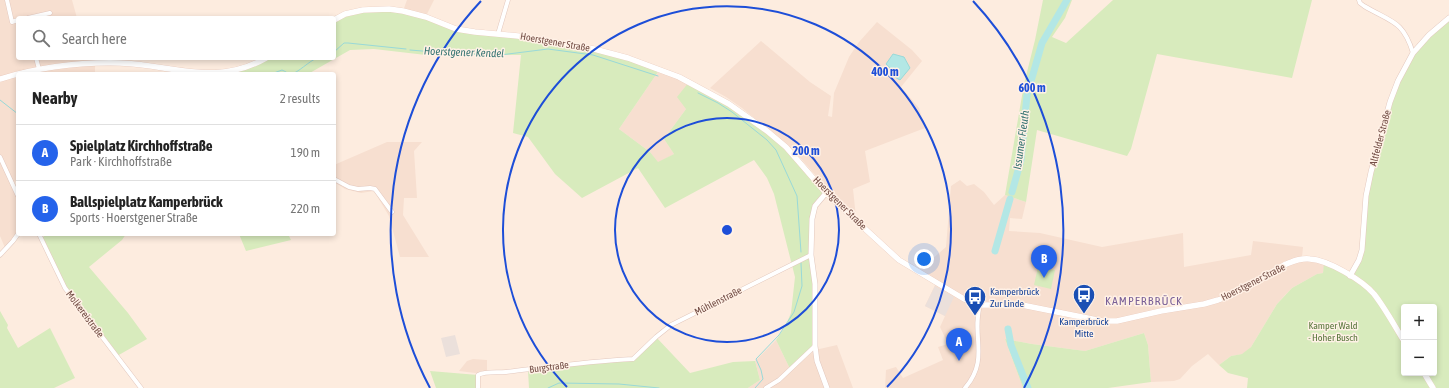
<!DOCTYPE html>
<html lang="en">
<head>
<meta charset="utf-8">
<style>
  :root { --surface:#fff; --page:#f6f6f6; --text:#222; --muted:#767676; --line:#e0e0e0; --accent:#2563eb }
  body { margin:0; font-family:"Asap Condensed",sans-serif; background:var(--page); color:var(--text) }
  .controls { position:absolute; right:12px; bottom:12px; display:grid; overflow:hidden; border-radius:4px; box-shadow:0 2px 6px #0003 }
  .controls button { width:36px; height:36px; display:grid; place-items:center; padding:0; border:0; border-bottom:1px solid var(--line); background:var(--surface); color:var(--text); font:20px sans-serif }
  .you { position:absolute; left:924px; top:259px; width:14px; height:14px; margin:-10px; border:3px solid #fff; border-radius:50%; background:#1a73e8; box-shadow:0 0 0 6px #1a73e833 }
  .badge { display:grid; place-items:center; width:26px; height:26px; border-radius:50%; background:var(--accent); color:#fff; font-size:13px; font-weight:700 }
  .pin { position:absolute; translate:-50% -33px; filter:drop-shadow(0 1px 2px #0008) }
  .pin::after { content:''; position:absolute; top:21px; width:14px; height:12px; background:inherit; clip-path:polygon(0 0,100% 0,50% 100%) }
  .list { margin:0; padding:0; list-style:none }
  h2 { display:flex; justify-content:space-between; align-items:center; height:52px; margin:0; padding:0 16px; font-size:17px }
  h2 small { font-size:13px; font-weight:400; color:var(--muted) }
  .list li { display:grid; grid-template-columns:26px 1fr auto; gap:12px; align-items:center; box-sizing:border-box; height:56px; padding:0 16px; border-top:1px solid var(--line) }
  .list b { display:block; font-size:15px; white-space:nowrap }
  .list p { margin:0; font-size:13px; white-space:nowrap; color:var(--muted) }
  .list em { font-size:13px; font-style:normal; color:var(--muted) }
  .icon { flex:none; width:22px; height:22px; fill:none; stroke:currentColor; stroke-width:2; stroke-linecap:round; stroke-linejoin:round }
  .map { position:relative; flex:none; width:1449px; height:388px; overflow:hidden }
  .search { position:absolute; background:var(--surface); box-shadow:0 2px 6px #0003; left:16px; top:16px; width:320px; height:44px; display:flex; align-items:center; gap:10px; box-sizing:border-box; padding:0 14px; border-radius:4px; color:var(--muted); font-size:15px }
  .panel { position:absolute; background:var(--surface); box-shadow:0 2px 6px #0003; left:16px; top:72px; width:320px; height:164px; border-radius:4px }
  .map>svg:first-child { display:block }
  .residential { fill:#f7dfd0 }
  .industrial { fill:#ebe0db }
  .green { fill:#d8ebbd; fill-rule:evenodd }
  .water { fill:#b3e7e5; stroke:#99d9d8 }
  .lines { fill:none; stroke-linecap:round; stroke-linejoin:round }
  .stream { stroke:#99d9d8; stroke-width:1 }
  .river { stroke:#b3e7e5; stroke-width:7 }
  .minor-casing { stroke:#e3c8be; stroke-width:5 }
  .tertiary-casing { stroke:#e3c8be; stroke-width:6 }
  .secondary-casing { stroke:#e9c8ba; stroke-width:6 }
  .minor { stroke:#fff; stroke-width:4 }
  .tertiary { stroke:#fff; stroke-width:5 }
  .secondary { stroke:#fff; stroke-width:5.5 }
  .ring { fill:none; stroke:#1d4ed8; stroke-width:2 }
  .labels { text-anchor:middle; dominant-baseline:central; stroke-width:3; stroke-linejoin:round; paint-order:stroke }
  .street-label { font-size:10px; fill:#744e46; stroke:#fff1e6 }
  .transit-label { font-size:10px; fill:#164399; stroke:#fff1e6; text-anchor:start }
  .park-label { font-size:10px; fill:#57753b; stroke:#fff1e6 }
  .water-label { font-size:11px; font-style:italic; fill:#367473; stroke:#fff1e6 }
  .quarter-label { font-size:12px; letter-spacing:1px; fill:#7b6198; stroke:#fff1e6 }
  .centre { fill:#1d4ed8; stroke:#fff1e6; stroke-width:2 }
  .ring-label { font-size:12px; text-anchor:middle; font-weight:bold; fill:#1d4ed8; stroke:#fff1e6; stroke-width:3; stroke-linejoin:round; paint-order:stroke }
</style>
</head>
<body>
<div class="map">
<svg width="1449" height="388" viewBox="0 0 1449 388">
  <rect width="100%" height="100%" fill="#fdecdf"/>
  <path class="residential" d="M0 0H72L77 18H18V58H126L120 63 95 64V74H18V120L16 124 18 126V180L12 183 18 197V234L6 250 0 236Z
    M407 0H434L426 16 403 11Z
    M877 22 912 50 922 61 901 87 919 108 925 128 865 151 870 182 853 189 856 217 840 203 795 152 742 108 726 97 710 88 761 41 810 82 831 96 828 116 832 117 834 93 849 57 859 42Z
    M660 69 695 84 686 109 664 139 674 154 658 163 650 152 619 129Z
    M387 142H422L414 151 417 198H404L403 215 429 257H400L389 216 374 191 361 193 345 189 334 182V165Z
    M960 180 967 186 974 184 984 192 994 205 1005 195 1026 202 1022 219 1010 218 1009 231 1040 233 1102 247 1183 233 1184 267 1251 255 1253 241 1303 247 1302 257 1325 263 1323 273 1317 274 1292 288 1285 295 1277 304 1251 347 1243 354 1231 356 1219 365 1208 354 1192 366 1180 379 1174 381 1151 382 1148 345 1144 333 1085 351 1032 344 1005 339 1023 388H885L886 370 896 367 903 378 943 360 938 347 948 344 940 327 945 316 925 306 936 283 917 272 946 247 951 186Z
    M776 340 791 371 815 350 837 345 853 388H748L760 380 755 361Z
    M473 359 487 360V372L475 373 459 371 467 361Z"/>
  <path class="industrial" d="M935 286 954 297 945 316 925 306Z
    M455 335 460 354 446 357 441 338Z"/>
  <path class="green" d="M1043 0H1072L1065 18 1052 37 1066 43 1113 0H1312L1292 78 1157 54 1131 149 1127 156 1037 130 1026 202 1005 195 1024 84 1035 40Z
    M389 9 458 27 594 49 660 69 619 129 650 152 658 162 674 154 664 139 686 109 677 97 689 82 767 131 826 193 815 206 811 255 815 284V346L791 371 776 340 785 327 791 313 795 277 774 194 767 178 754 160 665 208 638 168 582 198 555 174 528 137 513 133 521 55H426L374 49 350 50 308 74H235L236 71 266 58H334V20L345 14Z
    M1449 18V388H1247L1248 378 1228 373 1219 365 1231 356 1242 354 1251 347 1277 304 1292 288 1317 274 1323 273 1324 263 1351 276 1360 260 1366 196 1390 102 1414 54ZM1404 307H1434V373H1404Z
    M48 234H126L122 240 89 267 128 313 147 339 117 356 65 288 41 238Z
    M239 234H288L291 240 246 251Z
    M1038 267 1055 270 1051 289 1034 285Z
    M0 311 8 325 7 328 18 348 50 328 75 378 54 388H0Z
    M1144 333 1148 345 1151 382 1108 388H1023L1005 339 1032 344 1085 351Z
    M656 337 690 373 733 362 755 361 760 380 748 388H529L528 371 633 359Z
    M430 371 478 375 477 388H436Z"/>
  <path class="water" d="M893 54 904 57 910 68 900 80C889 75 893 69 886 64Z"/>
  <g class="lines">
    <path class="stream" d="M410 50 446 53 500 55 548 49 593 55 658 76
      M334 52 344 43H348L406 49
      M271 74 282 70C285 71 288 74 291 74 298 73 309 61 317 58
      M698 93 718 103 732 112 767 140 776 150 797 196 801 252
      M0 100 18 114
      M548 388 559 383 619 384 659 388
      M755 388 763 379 761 370 756 359 779 335 794 312 802 286 801 263"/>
    <path class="river" d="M1012 192 1021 160 1027 95 1042 43 1067 0
      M995 251 1010 199
      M1008 329 1011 345 1028 388"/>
    <g class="minor-casing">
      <path id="minor" d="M7 0 12 22 18 20
        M1359 0 1360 3 1364 6C1391 22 1403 20 1413 53
        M28 18 50 13
        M498 34 508 0
        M36 58 39 69
        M0 157 18 196
        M334 179 349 187 358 189 370 188 375 189 392 212
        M39 234 65 288 141 388
        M0 255 13 241 18 234
        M478 388V375C486 371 497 373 506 372 548 367 590 361 633 359L656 337 671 325 811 255
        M766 388 779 380 815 346
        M965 388C990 359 971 336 980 305"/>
    </g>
    <g class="tertiary-casing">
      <path id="tertiary" d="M826 193 815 206 812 219 811 255 815 284V346L817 361 827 388
        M1350 276 1359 260 1362 250 1366 196 1371 172 1390 102 1398 81 1413 53 1429 35 1449 18"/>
    </g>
    <g class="secondary-casing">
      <path id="secondary" d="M334 20 345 14 363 10 389 9 403 11 426 17 456 29 475 32 518 36 594 49 628 58 679 77 729 104 767 131 786 147 826 193 899 260 964 299 980 305H1022L1102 321H1117L1161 311 1204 304 1218 300 1230 296 1286 264C1294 261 1301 258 1310 259 1328 260 1362 280 1374 294 1385 308 1394 325 1404 341
        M0 79C37 68 81 62 120 63 174 65 215 87 266 58
        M1424 373 1433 388"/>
    </g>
    <use href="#minor" class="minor"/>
    <use href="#tertiary" class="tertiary"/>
    <use href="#secondary" class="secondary"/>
  </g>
  <g class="ring">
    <circle cx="727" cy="230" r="112"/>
    <path d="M567 387A224 224 0 1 1 887 387"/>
    <path d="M430 388A336 336 0 0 1 481 1M973 1A336 336 0 0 1 1024 388"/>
  </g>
  <defs>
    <g id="bus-pin" transform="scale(1.15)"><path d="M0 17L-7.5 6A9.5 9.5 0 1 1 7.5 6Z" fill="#1a4fb4" stroke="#fff1e6"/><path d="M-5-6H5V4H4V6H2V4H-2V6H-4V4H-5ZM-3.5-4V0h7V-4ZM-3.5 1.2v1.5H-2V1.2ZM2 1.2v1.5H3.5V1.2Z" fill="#fff"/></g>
  </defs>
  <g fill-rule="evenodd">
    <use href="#bus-pin" x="1084" y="295"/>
    <use href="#bus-pin" x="975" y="297"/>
  </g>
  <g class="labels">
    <g class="street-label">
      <text transform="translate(555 42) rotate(10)">Hoerstgener Straße</text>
      <text transform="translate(1380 138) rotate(-75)">Altfelder Straße</text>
      <text transform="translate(840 203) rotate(45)">Hoerstgener Straße</text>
      <text transform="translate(1253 282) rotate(-27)">Hoerstgener Straße</text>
      <text transform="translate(718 301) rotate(-27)">Mühlenstraße</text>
      <text transform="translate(85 314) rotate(53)">Molkereistraße</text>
      <text transform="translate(549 367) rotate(-7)">Burgstraße</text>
    </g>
    <g class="transit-label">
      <text x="990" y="291">Kamperbrück<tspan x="990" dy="12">Zur Linde</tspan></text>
      <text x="1084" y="321" text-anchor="middle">Kamperbrück<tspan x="1084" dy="12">Mitte</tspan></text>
    </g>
    <g class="park-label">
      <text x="1333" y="325">Kamper Wald<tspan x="1333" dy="12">- Hoher Busch</tspan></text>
    </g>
    <g class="water-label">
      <text transform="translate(464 52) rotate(2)">Hoerstgener Kendel</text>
      <text transform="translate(1021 140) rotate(-82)">Issumer Fleuth</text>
    </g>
    <g class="quarter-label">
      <text x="1144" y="301">KAMPERBRÜCK</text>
    </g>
  </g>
  <circle cx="727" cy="230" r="6" class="centre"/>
  <g class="ring-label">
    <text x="885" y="76">400 m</text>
    <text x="1032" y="92">600 m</text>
    <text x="806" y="155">200 m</text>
  </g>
</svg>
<div class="controls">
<button>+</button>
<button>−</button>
</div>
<div class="you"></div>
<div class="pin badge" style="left:959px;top:361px">A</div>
<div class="pin badge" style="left:1044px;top:278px">B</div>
<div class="search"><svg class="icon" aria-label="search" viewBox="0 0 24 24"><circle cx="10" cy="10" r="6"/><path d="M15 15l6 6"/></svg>Search here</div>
<section class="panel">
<h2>Nearby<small>2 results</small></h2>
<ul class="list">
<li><span class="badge">A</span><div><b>Spielplatz Kirchhoffstraße</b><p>Park · Kirchhoffstraße</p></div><em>190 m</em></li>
<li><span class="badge">B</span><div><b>Ballspielplatz Kamperbrück</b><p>Sports · Hoerstgener Straße</p></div><em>220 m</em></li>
</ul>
</section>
</div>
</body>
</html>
